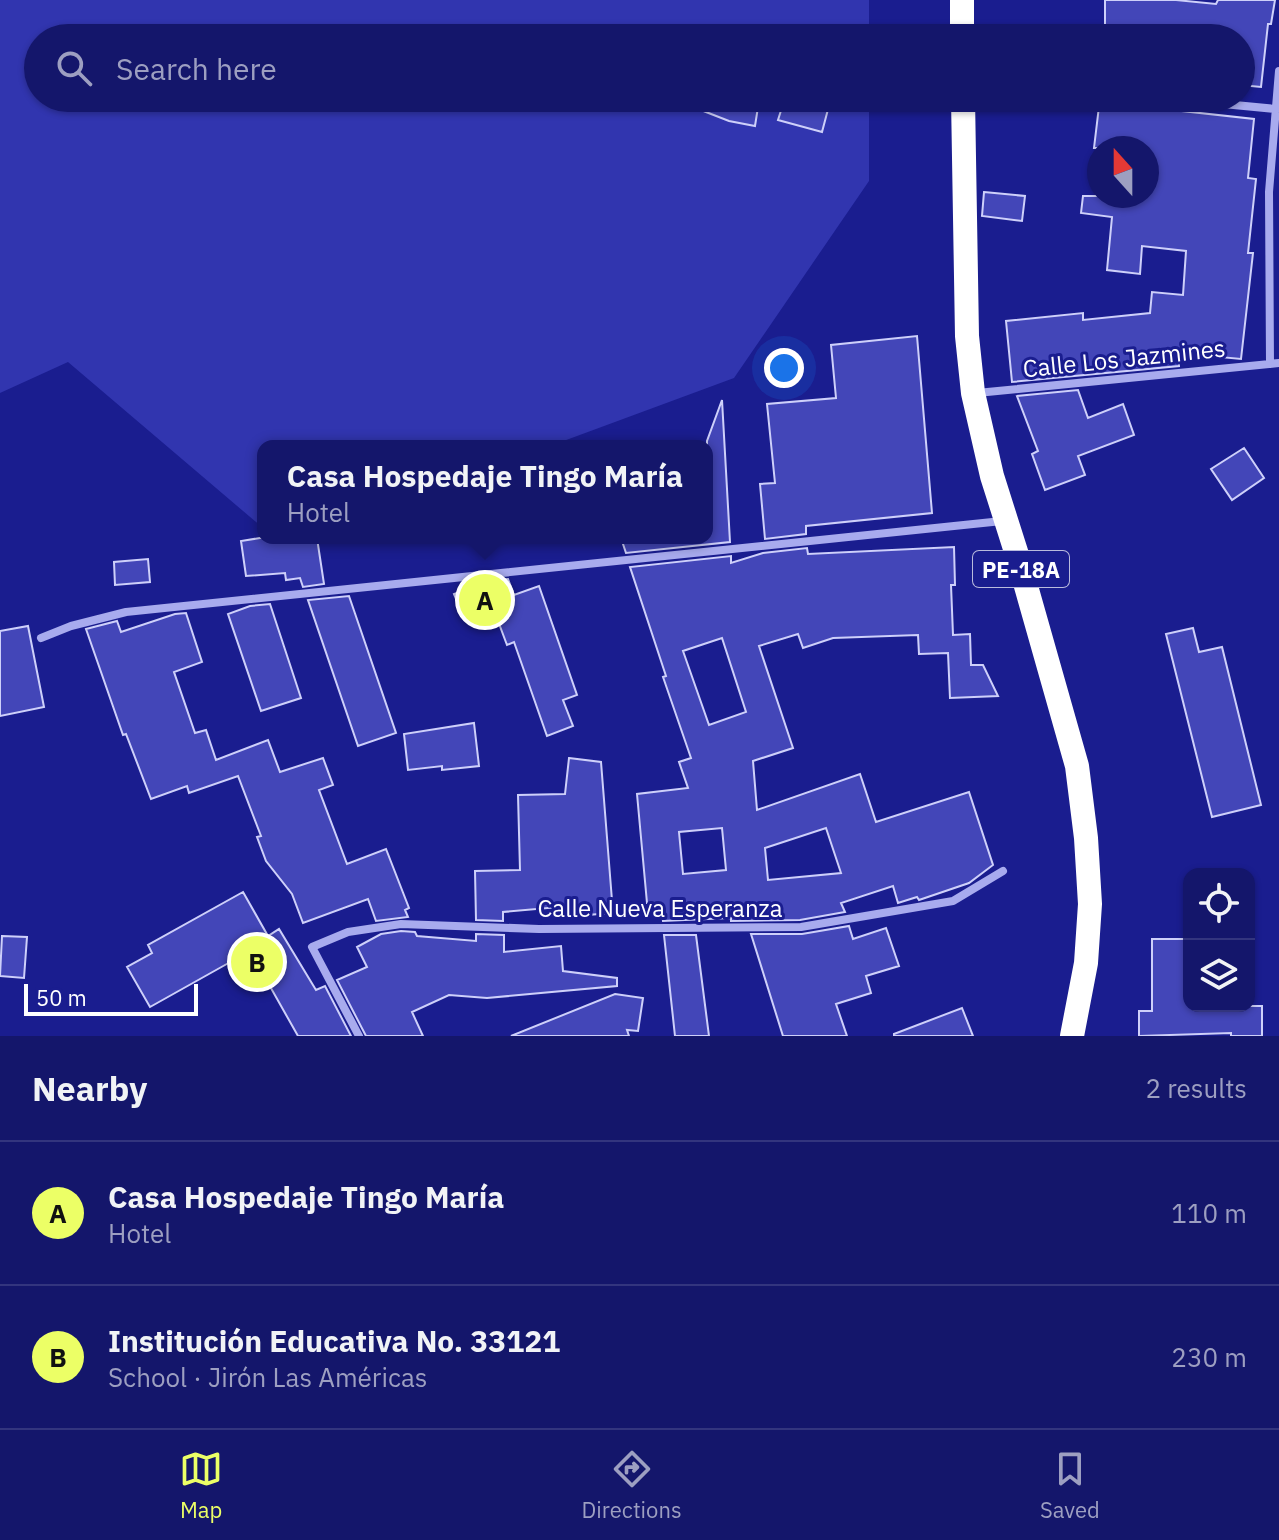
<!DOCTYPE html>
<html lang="en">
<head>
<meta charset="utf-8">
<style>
  :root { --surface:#14166b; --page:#212373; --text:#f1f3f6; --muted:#9d9fc1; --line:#33357e; --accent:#ecff66 }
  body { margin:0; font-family:"IBM Plex Sans",sans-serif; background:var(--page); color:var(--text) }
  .controls { position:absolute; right:24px; bottom:24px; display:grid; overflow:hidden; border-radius:16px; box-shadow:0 2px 6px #0004 }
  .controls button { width:72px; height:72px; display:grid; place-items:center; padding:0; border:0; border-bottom:2px solid var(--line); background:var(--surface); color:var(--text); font:40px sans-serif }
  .compass { position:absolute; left:1087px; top:136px; width:72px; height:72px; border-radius:50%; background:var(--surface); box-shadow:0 2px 6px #0004; rotate:339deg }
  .scale { position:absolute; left:24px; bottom:20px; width:174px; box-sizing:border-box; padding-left:8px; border:4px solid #fff; border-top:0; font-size:22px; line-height:28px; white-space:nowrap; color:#fff; -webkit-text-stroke:6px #1a1d8f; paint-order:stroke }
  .you { position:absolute; left:784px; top:368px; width:28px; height:28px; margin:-20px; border:6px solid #fff; border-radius:50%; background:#1a73e8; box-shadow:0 0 0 12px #1a73e833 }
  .badge { display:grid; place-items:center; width:52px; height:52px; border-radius:50%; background:var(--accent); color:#111; font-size:26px; font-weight:700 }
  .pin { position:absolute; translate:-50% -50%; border:4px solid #fff; box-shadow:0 2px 8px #0006 }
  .popup { position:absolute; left:257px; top:440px; width:456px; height:104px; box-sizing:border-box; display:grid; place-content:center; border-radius:16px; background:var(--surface); filter:drop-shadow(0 2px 6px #0005); font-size:26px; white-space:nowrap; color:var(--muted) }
  .popup b { font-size:30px; color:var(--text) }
  .popup::after { content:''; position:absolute; left:50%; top:100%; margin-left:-16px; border:16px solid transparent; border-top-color:var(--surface) }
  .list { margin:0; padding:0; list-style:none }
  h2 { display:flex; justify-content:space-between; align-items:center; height:104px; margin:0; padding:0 32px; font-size:34px }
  h2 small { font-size:26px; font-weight:400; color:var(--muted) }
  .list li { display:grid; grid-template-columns:52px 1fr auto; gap:24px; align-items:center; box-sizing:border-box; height:144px; padding:0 32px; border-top:2px solid var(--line) }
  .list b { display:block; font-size:30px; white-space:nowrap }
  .list p { margin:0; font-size:26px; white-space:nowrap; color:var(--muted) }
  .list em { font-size:26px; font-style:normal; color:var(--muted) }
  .icon { flex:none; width:44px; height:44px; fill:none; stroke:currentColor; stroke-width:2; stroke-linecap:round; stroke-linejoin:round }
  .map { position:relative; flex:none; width:1279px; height:1036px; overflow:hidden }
  .search { position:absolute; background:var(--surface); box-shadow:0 2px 6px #0004; left:24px; right:24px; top:24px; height:88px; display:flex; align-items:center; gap:20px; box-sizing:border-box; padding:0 28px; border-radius:44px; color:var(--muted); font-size:30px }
  .sheet { height:392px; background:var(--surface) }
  nav { display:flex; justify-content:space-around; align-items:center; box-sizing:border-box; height:112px; border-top:2px solid var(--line); background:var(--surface); font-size:22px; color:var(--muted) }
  nav a { display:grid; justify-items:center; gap:4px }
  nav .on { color:var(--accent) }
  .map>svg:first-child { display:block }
  .green { fill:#3135af }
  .building { fill:#4346b8; stroke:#ced0fa; stroke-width:2; fill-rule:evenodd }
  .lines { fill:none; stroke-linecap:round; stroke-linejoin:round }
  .street { stroke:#a8abee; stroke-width:8 }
  .highway { stroke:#fff; stroke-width:24 }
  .labels { text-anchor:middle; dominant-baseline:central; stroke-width:6; stroke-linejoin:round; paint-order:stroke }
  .shield { fill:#1a1d8f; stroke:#babbdd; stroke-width:2 }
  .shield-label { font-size:22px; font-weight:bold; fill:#fff }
  .street-label { font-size:24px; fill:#fff; stroke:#1a1d8f }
</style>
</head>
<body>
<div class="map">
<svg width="1279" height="1036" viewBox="0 0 1279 1036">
  <rect width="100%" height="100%" fill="#1a1d8f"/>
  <path class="green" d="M0 0H869V38H38V98H869V181L734 378 550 446H263V528L68 362 0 393Z"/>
  <path class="building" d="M1105 0H1176L1216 4 1218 0H1275L1271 24H1268L1261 87 1241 85V38H1105Z
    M684 98H704L758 107 755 126 729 121 683 103Z
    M785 98H831L822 132 778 120Z
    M1100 98 1156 102 1164 105V109L1254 119 1248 178 1256 179 1248 253H1253L1241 359 1178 353 1179 366 1012 382 1006 321 1083 313V320L1150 313 1152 292 1183 295 1186 251 1142 246 1140 274 1107 270 1112 217 1081 213 1083 196H1147V148H1094Z
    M984 192 1025 196 1022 221 982 216Z
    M917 336 932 513 806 526V534L765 539 760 484 775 483 767 404 836 398 831 345Z
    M1078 390 1088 418 1123 404 1134 435 1078 456 1085 475 1045 490 1032 454 1038 451 1017 396Z
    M722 400 730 542 626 553 621 538H707V441Z
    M1244 448 1264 478 1232 500 1211 469Z
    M260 538H317L324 584 303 587 300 578 286 580 285 573 246 576 241 541Z
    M954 547 955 585H951L953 635 970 634 971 665H983L998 696 950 698 948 653 919 654 918 635 833 638 803 648 798 634 759 646 793 748 753 761 757 810 860 774 876 822 969 792 993 865 969 883 919 900 917 897 898 903 893 886 841 903 845 912 800 920 731 921V918L663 921 661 903H647L637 794 688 788 679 762 691 758 663 677 666 676 630 567 731 556V563L763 553 807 548 808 554ZM722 638 746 712 709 725 683 651ZM722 828 726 870 683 874 679 832ZM826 828 841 873 768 880 765 848Z
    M148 559 150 582 115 585 114 562Z
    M508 579 514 595 539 586 577 695 563 700 573 726 547 736 514 642 507 645 492 605 463 616 454 594 487 581Z
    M349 596 396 733 358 746 308 600Z
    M270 604 301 698 261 711 228 614 250 606Z
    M186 613 202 662 174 672 195 733 206 730 216 760 268 740 280 772 323 758 333 785 319 790 347 864 386 849 409 908 405 910 408 917 376 921 368 899 303 923 292 894 266 861 257 837 261 836 238 776 189 793 187 786 151 799 126 734 123 735 86 629 117 621 121 632 175 614Z
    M28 626 44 707 0 716V631Z
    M1193 628 1199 652 1222 647 1261 805 1212 817 1166 634Z
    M474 723 479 766 442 770V766L408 770 404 734Z
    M569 758 601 762 613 913 560 917 559 907 503 912V921L476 920 475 871 520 870 518 795 565 794Z
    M243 892 268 936 279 929 316 990 325 986 351 1036H298L250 951 150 1007 127 967 152 953 148 945Z
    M849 926 853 939 886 928 899 966 866 976 871 993 836 1004 847 1036H783L751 934H802Z
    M401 931 415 932 417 936 476 941V934L504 935V952L561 946 563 971 617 978V986L487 998 449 995 412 1012 423 1036H366L337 980 367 967 357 947 381 934Z
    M664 935H696L709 1036H675Z
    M2 936 27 937 24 978 0 976Z
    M1152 939H1189V1006H1262V1036H1231V1033L1139 1036V1011H1152Z
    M615 994 643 998 638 1031 627 1030 629 1036H511Z
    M962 1008 973 1036H894V1034Z"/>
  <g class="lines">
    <path class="street" d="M1161 98 1276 109
      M1270 364 1269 192 1279 71
      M977 393 1279 363
      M41 638 71 626 126 612 1002 521
      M359 1036 312 947 348 932 401 924 539 929 801 927 953 901 1003 871"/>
    <path class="highway" d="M962 0V38
      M963 98 967 336 973 393 992 476 1018 558 1077 766 1086 838 1090 904 1086 963 1072 1036"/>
  </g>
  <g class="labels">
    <rect class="shield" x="973" y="551" width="96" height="36" rx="6"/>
    <g class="shield-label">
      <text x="1021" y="569">PE-18A</text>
    </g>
    <g class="street-label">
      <text transform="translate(1124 358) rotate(-6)">Calle Los Jazmines</text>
      <text x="660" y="908">Calle Nueva Esperanza</text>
    </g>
  </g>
</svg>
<div class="controls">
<button><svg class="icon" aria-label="locate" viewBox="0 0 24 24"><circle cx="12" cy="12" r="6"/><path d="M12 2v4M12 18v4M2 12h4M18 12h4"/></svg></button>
<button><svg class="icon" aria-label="layers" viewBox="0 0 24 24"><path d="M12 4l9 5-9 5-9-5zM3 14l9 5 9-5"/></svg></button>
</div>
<svg class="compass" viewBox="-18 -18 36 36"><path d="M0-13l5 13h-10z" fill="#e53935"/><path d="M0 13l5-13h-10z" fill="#9d9fc1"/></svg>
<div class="scale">50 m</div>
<div class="you"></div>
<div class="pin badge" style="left:485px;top:600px">A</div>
<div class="popup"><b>Casa Hospedaje Tingo María</b>Hotel</div>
<div class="pin badge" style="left:257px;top:962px">B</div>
<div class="search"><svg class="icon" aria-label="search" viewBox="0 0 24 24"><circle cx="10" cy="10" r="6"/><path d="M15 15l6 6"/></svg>Search here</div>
</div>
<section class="sheet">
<h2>Nearby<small>2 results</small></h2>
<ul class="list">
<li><span class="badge">A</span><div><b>Casa Hospedaje Tingo María</b><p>Hotel</p></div><em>110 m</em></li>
<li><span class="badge">B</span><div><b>Institución Educativa No. 33121</b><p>School · Jirón Las Américas</p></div><em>230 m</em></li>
</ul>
</section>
<nav>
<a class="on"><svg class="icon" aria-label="map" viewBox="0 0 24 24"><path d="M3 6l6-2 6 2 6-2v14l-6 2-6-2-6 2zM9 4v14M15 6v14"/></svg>Map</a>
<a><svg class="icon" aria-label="directions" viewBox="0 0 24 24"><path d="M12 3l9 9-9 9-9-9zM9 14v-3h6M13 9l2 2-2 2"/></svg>Directions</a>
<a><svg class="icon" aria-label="saved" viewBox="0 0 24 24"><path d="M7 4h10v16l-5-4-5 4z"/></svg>Saved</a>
</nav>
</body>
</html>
